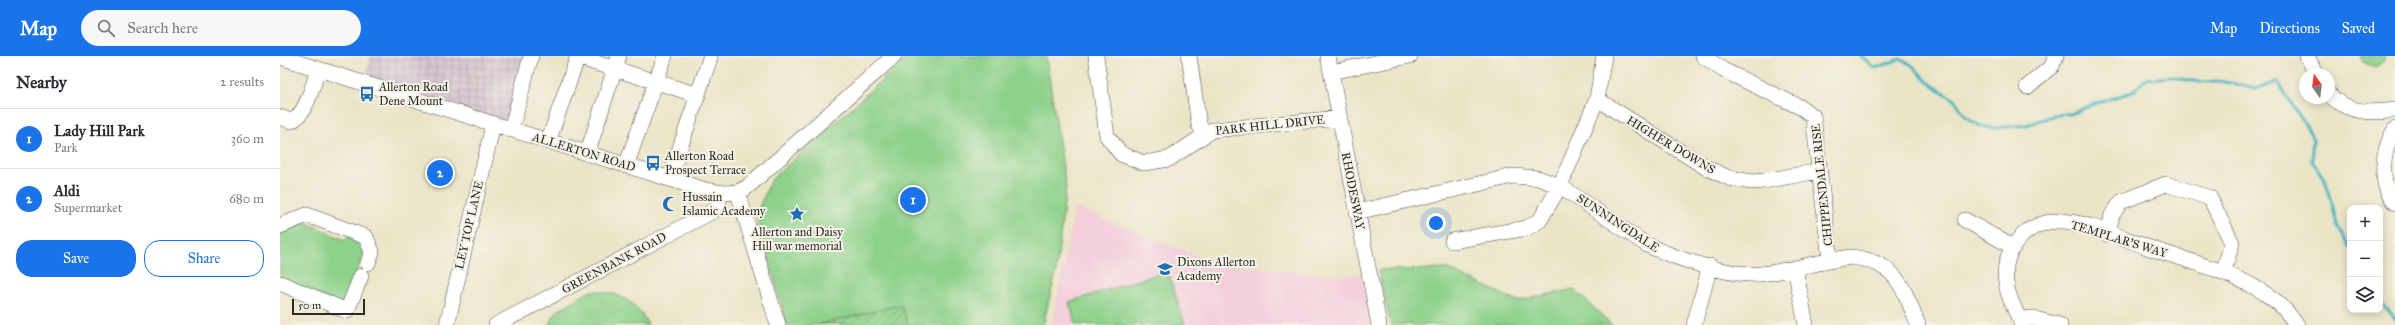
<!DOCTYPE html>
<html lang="en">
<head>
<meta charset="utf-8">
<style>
  :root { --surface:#fff; --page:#f7f7f7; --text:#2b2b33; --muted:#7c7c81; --line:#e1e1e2; --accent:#1a73e8 }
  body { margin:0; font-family:"IM FELL Great Primer",serif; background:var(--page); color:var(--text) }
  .controls { position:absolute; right:12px; bottom:12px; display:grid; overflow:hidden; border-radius:8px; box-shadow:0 2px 10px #0003 }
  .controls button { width:36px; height:36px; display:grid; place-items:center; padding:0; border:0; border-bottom:1px solid var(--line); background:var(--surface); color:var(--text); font:20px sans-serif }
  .compass { position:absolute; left:2019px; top:12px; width:36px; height:36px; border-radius:50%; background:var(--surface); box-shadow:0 2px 10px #0003; rotate:346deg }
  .scale { position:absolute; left:12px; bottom:10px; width:73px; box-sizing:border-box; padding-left:4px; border:2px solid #2b2b2b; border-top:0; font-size:11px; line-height:14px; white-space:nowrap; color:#2b2b2b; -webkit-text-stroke:3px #f7f3e8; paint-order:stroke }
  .you { position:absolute; left:1156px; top:167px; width:14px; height:14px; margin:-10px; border:3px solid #fff; border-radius:50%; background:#1a73e8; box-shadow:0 0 0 6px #1a73e833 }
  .badge { display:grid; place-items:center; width:26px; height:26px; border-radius:50%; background:var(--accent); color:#fff; font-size:13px; font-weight:700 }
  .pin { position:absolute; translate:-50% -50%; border:2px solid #fff; box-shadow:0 1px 4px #0006 }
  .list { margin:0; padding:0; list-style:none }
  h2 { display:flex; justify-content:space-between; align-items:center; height:52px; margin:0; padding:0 16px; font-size:17px }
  h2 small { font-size:13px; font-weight:400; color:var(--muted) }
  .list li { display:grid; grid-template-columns:26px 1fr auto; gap:12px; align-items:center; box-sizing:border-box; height:60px; padding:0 16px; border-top:1px solid var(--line) }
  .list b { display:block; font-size:15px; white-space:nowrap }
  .list p { margin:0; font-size:13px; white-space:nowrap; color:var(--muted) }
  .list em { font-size:13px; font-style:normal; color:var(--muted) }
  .actions { display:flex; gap:8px; padding:12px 16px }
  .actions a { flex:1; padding:9px 0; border:1px solid var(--accent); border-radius:16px; text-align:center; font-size:14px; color:var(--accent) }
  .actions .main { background:var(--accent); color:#fff }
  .icon { flex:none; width:22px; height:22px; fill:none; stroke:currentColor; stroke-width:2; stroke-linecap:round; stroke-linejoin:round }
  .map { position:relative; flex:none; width:2115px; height:269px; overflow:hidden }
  header { display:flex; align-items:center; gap:24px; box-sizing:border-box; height:56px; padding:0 20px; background:var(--accent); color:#fff }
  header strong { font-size:19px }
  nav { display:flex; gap:22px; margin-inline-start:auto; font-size:14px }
  .search { width:280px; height:36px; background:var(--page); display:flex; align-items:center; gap:10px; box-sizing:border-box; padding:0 14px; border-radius:22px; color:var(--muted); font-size:15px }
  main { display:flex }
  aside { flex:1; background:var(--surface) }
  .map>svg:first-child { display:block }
  .built { fill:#f4cfdc }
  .industrial { fill:url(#industrial-grid) }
  .green { fill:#8dd18a; stroke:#5c7e5a }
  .garden { fill:url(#garden-furrows); stroke:#5c7e5a }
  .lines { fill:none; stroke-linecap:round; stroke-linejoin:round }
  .stream { stroke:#47b6c0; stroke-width:3 }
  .minor-casing { stroke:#484743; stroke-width:16 }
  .minor { stroke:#fff; stroke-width:15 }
  .labels { text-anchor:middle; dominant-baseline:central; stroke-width:4; stroke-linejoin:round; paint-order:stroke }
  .poi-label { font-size:12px; fill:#2b2b2b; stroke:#f7f3e8; text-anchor:start }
  .street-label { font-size:12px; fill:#2b2b2b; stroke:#f7f3e8 }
</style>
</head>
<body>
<header>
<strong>Map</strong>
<div class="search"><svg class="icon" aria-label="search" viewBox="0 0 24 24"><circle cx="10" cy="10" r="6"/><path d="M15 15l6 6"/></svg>Search here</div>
<nav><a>Map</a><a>Directions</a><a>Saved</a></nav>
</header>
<main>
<aside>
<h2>Nearby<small>2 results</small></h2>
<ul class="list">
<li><span class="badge">1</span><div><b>Lady Hill Park</b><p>Park</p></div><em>360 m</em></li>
<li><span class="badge">2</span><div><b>Aldi</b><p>Supermarket</p></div><em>680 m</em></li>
</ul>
<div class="actions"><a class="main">Save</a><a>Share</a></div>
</aside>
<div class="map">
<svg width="2115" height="269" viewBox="0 0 2115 269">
  <defs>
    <pattern id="industrial-grid" width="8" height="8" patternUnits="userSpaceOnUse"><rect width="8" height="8" fill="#d0bdcc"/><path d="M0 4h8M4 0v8" fill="none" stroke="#a99aa6"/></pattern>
    <pattern id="garden-furrows" width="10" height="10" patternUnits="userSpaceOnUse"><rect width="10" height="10" fill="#8dd18a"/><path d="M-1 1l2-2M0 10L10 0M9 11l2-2" fill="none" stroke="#73aa71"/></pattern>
  </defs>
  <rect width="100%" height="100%" fill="#f7f3e8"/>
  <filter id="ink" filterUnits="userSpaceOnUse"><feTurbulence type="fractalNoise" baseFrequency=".025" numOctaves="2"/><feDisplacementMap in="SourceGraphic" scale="8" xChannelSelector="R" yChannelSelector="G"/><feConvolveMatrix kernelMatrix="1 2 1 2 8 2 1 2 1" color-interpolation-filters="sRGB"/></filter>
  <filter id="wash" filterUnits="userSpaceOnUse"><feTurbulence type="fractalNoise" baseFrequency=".012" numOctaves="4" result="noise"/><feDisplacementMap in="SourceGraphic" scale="16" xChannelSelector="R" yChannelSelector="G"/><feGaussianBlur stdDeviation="0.9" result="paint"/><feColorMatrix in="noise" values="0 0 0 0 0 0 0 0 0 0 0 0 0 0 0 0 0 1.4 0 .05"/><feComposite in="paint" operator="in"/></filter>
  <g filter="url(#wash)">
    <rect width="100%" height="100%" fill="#ebe5c8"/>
    <path class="built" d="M795 151 935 207 1060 220 1083 218 1092 269H772Z"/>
    <path class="industrial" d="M91 0H250L230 69 85 20Z"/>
    <path class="green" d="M629 0H766L786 131 776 216 763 269H628L620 249 540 269H507L476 158 491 124Z
      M2080 0H2105L2104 5 2094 11 2083 6Z
      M22 165 65 184 68 180 80 185 85 195 66 241 61 248 0 224V177L21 170Z
      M1168 213 1237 245 1294 233 1332 269H1111L1098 214Z
      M888 215 905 269H796L789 246Z
      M310 235C335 234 358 245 368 269H269L277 255Z"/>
    <path class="garden" d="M621 249 628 269 540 268Z"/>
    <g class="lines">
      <path class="stream" d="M1581 0 1595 12 1620 3 1632 9 1648 26 1675 44 1685 60 1700 70 1714 72 1747 69 1775 59 1790 58 1822 45 1853 36 1866 23 1891 21 1919 26 1939 25 1976 32 1998 26 2034 83 2032 105 2045 124 2051 142 2057 170 2070 191
        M2100 240 2101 247 2115 263"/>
    </g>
  </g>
  <g filter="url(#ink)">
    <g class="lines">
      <g class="minor-casing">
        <path id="minor" d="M816 0 827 80 841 98 864 107 889 103 932 74 1060 62
          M909 0 919 69 925 78
          M1048 0 1099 269
          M1423 0 1443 14 1522 52 1533 60 1550 204
          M2027 0 2036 18
          M0 1 425 134C440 136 452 140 466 132L614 0
          M297 1 418 39
          M1051 16 1130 0
          M1747 31 1772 10 1776 0
          M2049 38C2066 57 2091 58 2115 54
          M1317 43 1425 111 1449 122 1472 126 1484 125 1539 115
          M0 61 11 65C26 60 33 28 38 14
          M2115 73C2102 93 2098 128 2115 147
          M231 74 251 0
          M268 86 298 0
          M307 98 339 0
          M346 110 385 0
          M390 122 430 2
          M458 137 498 269
          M1077 156 1233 120 1258 122 1280 130 1367 189C1398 203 1446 220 1480 218 1511 215 1540 205 1571 201 1617 206 1623 231 1638 269
          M1685 164 1733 191
          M0 170 27 159 86 181 92 196 88 207
          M1828 178 1832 159 1841 146 1886 128 1930 142 1952 187 1943 217
          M1172 185 1247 172 1260 164 1280 130 1317 43 1324 0
          M1515 212 1526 269
          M0 227 67 255 81 220
          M1740 264 1750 262 1780 269
          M167 269 213 69
          M216 269 433 155 438 148 440 137
          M1414 269 1430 210
          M1742 269C1736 255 1728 242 1726 227 1721 193 1747 165 1780 165 1806 165 1842 182 1867 191 1910 206 1961 217 1997 246 2005 252 2011 262 2017 269"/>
      </g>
      <use href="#minor" class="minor"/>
    </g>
  </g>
  <defs>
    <g id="bus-bare" transform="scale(1.2)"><path d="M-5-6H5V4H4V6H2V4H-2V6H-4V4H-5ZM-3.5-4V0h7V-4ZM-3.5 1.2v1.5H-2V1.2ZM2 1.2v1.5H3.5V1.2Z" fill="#1f6fb2" stroke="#f7f3e8" stroke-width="2.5" paint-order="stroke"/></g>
    <g id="mosque-bare" transform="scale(1.2)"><path d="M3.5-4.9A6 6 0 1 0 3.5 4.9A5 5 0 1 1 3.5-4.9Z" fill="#1f6fb2" stroke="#f7f3e8" stroke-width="2.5" paint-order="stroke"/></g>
    <g id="sight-bare" transform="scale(1.2)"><path d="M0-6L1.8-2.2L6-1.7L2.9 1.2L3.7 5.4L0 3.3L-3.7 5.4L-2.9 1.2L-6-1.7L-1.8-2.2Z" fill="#1f6fb2" stroke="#f7f3e8" stroke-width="2.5" paint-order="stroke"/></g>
    <g id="school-bare" transform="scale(1.2)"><path d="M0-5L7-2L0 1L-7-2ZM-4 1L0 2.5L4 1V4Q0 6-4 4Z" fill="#1f6fb2" stroke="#f7f3e8" stroke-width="2.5" paint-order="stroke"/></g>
  </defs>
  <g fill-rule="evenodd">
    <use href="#bus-bare" x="87" y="38"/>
    <use href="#bus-bare" x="373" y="107"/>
    <use href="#mosque-bare" x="390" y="148"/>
    <use href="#sight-bare" x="517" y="158"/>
    <use href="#school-bare" x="885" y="213"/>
  </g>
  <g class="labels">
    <g class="poi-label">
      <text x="99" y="31">Allerton Road<tspan x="99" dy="14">Dene Mount</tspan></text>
      <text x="385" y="100">Allerton Road<tspan x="385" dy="14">Prospect Terrace</tspan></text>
      <text x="402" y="141">Hussain<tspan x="402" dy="14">Islamic Academy</tspan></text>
      <text x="517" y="176" text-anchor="middle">Allerton and Daisy<tspan x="517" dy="14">Hill war memorial</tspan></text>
      <text x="897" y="206">Dixons Allerton<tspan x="897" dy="14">Academy</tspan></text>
    </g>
    <g class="street-label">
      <text transform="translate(990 69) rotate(-6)">PARK HILL DRIVE</text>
      <text transform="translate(1391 89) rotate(31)">HIGHER DOWNS</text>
      <text transform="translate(304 96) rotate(17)">ALLERTON ROAD</text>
      <text transform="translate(1542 129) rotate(-96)">CHIPPENDALE RISE</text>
      <text transform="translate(1073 135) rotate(79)">RHODESWAY</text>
      <text transform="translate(1338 167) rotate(33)">SUNNINGDALE</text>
      <text transform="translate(189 169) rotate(-77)">LEY TOP LANE</text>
      <text transform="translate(1839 183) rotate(17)">TEMPLAR'S WAY</text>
      <text transform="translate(334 207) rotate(-28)">GREENBANK ROAD</text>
    </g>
  </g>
</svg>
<div class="controls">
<button>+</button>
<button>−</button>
<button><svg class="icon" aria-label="layers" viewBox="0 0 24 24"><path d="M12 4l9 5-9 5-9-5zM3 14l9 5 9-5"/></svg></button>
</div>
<svg class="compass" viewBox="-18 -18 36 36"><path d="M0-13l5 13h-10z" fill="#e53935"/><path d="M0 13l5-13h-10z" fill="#7c7c81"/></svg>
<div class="scale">50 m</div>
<div class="you"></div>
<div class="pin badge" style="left:633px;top:144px">1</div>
<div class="pin badge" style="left:160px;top:117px">2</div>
</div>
</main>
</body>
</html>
